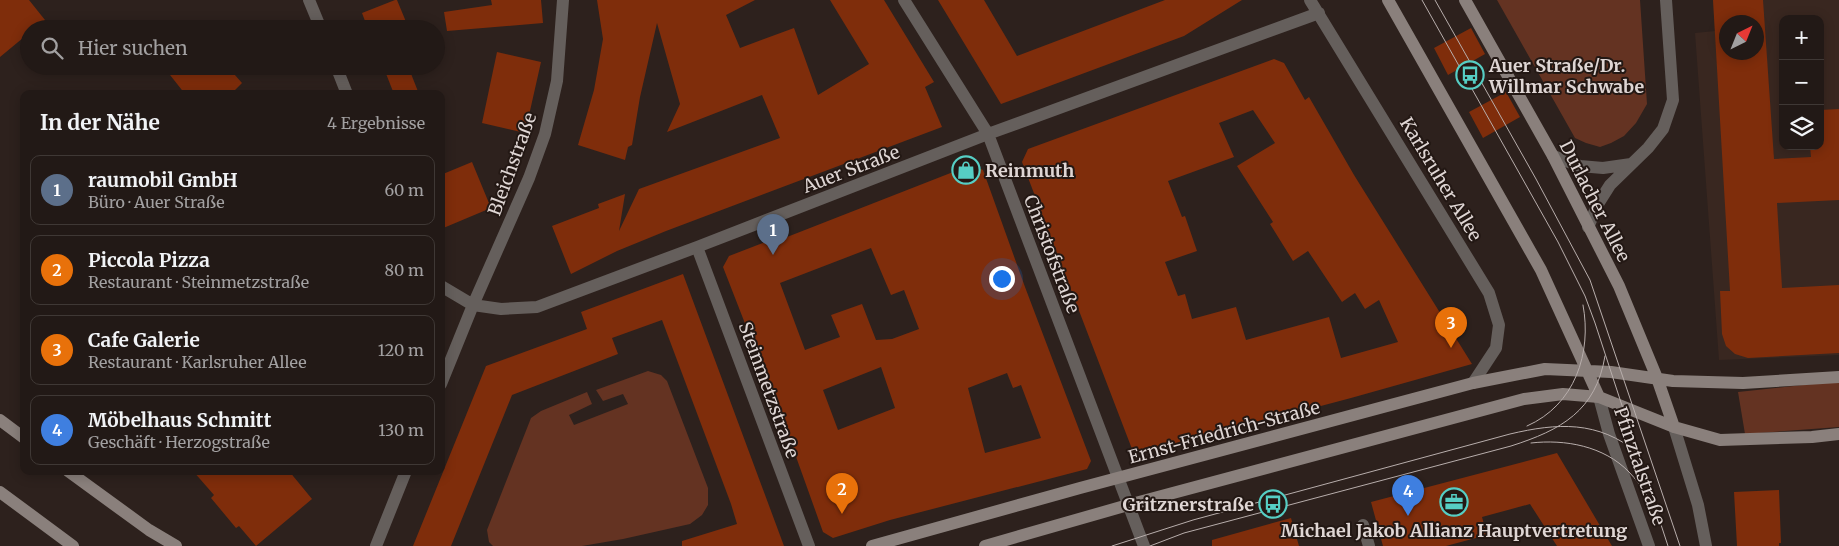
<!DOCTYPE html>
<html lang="de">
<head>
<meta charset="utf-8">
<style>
  :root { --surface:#221916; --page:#2a221f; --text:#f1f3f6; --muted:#a2a0a1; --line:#3f3835; --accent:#56cec4 }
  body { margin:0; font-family:Merriweather,serif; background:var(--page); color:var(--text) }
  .controls { position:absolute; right:15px; top:15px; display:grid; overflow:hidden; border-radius:10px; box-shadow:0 2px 12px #0003 }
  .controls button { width:45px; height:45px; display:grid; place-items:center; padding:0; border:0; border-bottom:1px solid var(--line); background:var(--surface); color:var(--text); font:25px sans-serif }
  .compass { position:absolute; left:1719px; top:15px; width:45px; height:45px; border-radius:50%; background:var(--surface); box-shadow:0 2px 12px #0003; rotate:43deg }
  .you { position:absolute; left:1001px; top:278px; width:18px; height:18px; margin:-12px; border:4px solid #fff; border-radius:50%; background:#1a73e8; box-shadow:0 0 0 8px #1a73e833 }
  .badge { display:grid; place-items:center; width:32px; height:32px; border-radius:50%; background:var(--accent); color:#fff; font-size:16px; font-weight:700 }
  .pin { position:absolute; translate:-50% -41px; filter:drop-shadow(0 1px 2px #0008) }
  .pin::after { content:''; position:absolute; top:26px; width:18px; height:15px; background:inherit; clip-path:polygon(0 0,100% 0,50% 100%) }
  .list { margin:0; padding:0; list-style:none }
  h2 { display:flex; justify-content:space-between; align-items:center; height:65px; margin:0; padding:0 20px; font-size:21px }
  h2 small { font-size:16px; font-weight:400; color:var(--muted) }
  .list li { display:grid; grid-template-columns:32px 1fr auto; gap:15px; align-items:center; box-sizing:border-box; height:70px; margin:0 10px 10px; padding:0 10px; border:1px solid var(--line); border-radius:10px }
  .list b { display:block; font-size:19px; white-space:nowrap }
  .list p { margin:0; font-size:16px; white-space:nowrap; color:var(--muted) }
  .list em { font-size:16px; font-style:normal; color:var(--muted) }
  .icon { flex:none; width:28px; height:28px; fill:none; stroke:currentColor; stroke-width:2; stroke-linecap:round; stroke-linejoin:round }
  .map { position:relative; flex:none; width:1839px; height:546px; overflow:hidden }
  .search { position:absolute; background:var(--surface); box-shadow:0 2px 12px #0003; left:20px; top:20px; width:425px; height:55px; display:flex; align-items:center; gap:12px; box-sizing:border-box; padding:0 18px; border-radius:28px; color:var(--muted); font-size:19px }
  .panel { position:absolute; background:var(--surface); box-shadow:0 2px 12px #0003; left:20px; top:90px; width:425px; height:385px; border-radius:10px }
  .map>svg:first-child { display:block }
  .built { fill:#392720; fill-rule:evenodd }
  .green { fill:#643322 }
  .building { fill:#7f2d0b; fill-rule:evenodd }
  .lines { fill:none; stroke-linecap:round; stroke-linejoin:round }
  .street { stroke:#655f5c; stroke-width:12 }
  .secondary { stroke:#8a807c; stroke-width:12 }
  .tram { stroke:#b8aeac; stroke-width:1 }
  .labels { text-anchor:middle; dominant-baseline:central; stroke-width:4; stroke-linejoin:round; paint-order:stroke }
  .poi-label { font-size:18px; font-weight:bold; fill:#dfd6d4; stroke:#231814; text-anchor:start }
  .street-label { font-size:18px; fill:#dfd6d4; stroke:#231814 }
</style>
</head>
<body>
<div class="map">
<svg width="1839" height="546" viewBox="0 0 1839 546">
  <rect width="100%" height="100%" fill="#2d211d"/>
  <path class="built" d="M1713 0H1839V355L1719 360 1695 33 1715 31ZM1783 19H1820V146H1783ZM1726 22H1756V52H1726Z"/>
  <path class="green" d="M1497 0H1640L1647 104 1636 123 1624 136 1611 143 1600 147 1586 143 1575 138Z
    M648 371 661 375 667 381 708 488V505L702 515 690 524 623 539 582 546H493L489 542 487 530 531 418 541 411 587 392 592 404 569 415 574 425 628 404 623 394 603 401 596 390Z
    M1839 381V427L1745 434 1738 392Z"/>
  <path class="building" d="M0 0H29L45 20 34 29H29V33L0 57Z
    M395 0H397L409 29H368L362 13Z
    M491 0H541L543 23 447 31 444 12 492 5Z
    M597 0H755L726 15 740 48 794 28 818 95 869 64 830 0H884L934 82 925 87 942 127 666 231 617 251 571 274 552 226 599 208 598 204 625 194 619 231 639 189 780 138 762 95 667 132 680 104 657 23 640 97 632 145 628 147 625 160 578 145 594 90 603 39Z
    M938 0H984L1017 56 1165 0H1242L1184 36 1001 104Z
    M1713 0H1763L1774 159 1811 157 1810 146H1820V110L1839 109V200L1777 203 1782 288 1839 285V353L1748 358 1735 354 1726 346 1722 334 1720 291H1730ZM1726 22H1756V52H1726Z
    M1471 28 1485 54 1448 75 1434 48Z
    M497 52 541 62 525 133 482 123Z
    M1274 59 1284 63 1305 100 1309 97 1354 175 1472 364 1351 398 1140 454 1132 449 1022 162 1028 149ZM1253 110 1275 143 1237 166 1273 222 1270 224 1293 261 1308 251 1342 302 1355 293 1365 309 1379 300 1398 342 1341 358 1329 317 1246 340 1236 307 1192 319 1185 294 1178 296 1165 262 1197 251 1185 216 1182 217 1168 181 1234 157 1219 123Z
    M163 66H227L242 83 231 94H185Z
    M383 66H408L419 94H394Z
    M1506 92 1520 117 1483 138 1469 112Z
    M472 162 491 208 441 229 443 174Z
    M971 165 983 170 1025 287 1091 461 1087 469 890 520 833 538 823 532 785 426 723 267 729 256 786 234 787 237ZM871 248 891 295 904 290 919 329 892 339 876 340 862 304 831 315 840 337 805 350 780 283ZM881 367 895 408 838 430 823 390ZM1007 373 1013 388 1021 385 1041 438 985 453 968 388Z
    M683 274 784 546H682V541L737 524 731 504 662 320 612 338 618 354 512 395 451 546H413L486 366 587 329 581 312Z
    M1557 453 1612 546H1557L1530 504 1482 517 1487 535 1446 546H1383L1371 502Z
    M193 471H289L312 499 256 546 239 526 236 528 211 498 214 495Z
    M1779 490 1781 543H1779V546H1737L1734 492Z
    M1291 518 1299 546H1212V540Z"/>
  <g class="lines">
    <path class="street" d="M309 0 321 29
      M904 0 988 134 1144 546
      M1310 0 1489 293 1499 325 1496 348 1473 383
      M336 66 347 94
      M1553 156 1580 166 1603 168 1631 164
      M1588 227 1598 204 1610 185 1648 148 1663 129 1673 100 1666 0
      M697 247 809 546
      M441 286 473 305 501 309 537 307 697 247 988 134 1319 13
      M441 384 473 305 529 178 545 134 557 81 563 0
      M1599 397 1609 434 1649 546
      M1674 427 1698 505 1706 546
      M1363 525 1369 546
      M376 546 406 471"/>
    <path class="secondary" d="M1388 0 1541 270 1599 397
      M1465 0 1553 156 1619 286 1657 378 1674 427
      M0 420 24 438
      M68 471 149 530 176 546
      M0 492 73 546
      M872 546 1080 488 1473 383 1545 369 1611 372 1673 381 1743 383 1839 377
      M985 546 1128 505 1524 399 1563 394 1599 397 1674 427 1720 440 1812 437 1839 434"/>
    <path class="tram" d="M1422 0 1558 242 1585 296 1595 323 1668 546
      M1435 0 1536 179 1590 280 1680 546
      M1527 426C1575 405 1592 353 1583 305
      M1531 443C1565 439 1604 446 1629 472 1636 479 1642 488 1648 497
      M1112 546 1193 520 1510 434C1557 423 1598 420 1638 453
      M1150 546 1184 533 1511 446C1561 430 1596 411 1605 356"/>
  </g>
  <defs>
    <g id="bus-ring" transform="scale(1.4375)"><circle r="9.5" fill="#231814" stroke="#56cec4" stroke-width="1.5"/><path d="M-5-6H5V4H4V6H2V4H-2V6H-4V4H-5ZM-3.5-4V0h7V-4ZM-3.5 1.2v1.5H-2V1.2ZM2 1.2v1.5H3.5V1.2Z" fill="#56cec4"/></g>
    <g id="shop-ring" transform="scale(1.4375)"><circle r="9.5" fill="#231814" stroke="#56cec4" stroke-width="1.5"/><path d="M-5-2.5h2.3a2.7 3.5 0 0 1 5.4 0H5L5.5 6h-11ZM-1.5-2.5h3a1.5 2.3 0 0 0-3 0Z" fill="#56cec4"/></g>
    <g id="office-ring" transform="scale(1.4375)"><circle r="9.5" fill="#231814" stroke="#56cec4" stroke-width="1.5"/><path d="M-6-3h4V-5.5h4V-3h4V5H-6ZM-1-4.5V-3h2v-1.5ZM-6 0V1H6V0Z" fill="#56cec4"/></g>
  </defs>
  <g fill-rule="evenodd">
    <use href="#bus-ring" x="1470" y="75"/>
    <use href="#shop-ring" x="966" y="170"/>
    <use href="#office-ring" x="1454" y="502"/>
    <use href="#bus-ring" x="1273" y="504"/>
  </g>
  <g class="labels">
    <g class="poi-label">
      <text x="1489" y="65">Auer Straße/Dr.<tspan x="1489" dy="21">Willmar Schwabe</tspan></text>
      <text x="985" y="170">Reinmuth</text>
      <text x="1254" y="504" text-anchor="end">Gritznerstraße</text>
      <text x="1454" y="530" text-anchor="middle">Michael Jakob Allianz Hauptvertretung</text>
    </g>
    <g class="street-label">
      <text transform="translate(512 164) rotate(-70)">Bleichstraße</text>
      <text transform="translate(851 169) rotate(-21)">Auer Straße</text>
      <text transform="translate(1441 179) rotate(59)">Karlsruher Allee</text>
      <text transform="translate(1595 201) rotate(63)">Durlacher Allee</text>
      <text transform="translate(1052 254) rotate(69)">Christofstraße</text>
      <text transform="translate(769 390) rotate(70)">Steinmetzstraße</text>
      <text transform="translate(1224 432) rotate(-15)">Ernst-Friedrich-Straße</text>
      <text transform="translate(1640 466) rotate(71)">Pfinztalstraße</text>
    </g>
  </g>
</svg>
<div class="controls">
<button>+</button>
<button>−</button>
<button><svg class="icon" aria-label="layers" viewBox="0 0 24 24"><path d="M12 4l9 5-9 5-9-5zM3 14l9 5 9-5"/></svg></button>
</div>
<svg class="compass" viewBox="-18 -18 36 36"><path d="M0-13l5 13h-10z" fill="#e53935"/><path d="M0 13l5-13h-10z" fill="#a2a0a1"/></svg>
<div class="you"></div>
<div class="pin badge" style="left:773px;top:255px;background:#5c6f8a">1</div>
<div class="pin badge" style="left:842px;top:514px;background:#e8710a">2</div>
<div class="pin badge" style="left:1451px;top:348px;background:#e8710a">3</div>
<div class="pin badge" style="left:1408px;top:516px;background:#3f7fe0">4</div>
<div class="search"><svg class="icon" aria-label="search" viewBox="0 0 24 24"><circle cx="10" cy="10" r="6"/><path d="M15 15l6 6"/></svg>Hier suchen</div>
<section class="panel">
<h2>In der Nähe<small>4 Ergebnisse</small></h2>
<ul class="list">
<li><span class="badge" style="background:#5c6f8a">1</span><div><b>raumobil GmbH</b><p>Büro · Auer Straße</p></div><em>60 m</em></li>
<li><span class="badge" style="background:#e8710a">2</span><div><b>Piccola Pizza</b><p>Restaurant · Steinmetzstraße</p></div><em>80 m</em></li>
<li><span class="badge" style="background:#e8710a">3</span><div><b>Cafe Galerie</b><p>Restaurant · Karlsruher Allee</p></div><em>120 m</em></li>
<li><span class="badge" style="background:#3f7fe0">4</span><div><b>Möbelhaus Schmitt</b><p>Geschäft · Herzogstraße</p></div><em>130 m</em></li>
</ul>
</section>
</div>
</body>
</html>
